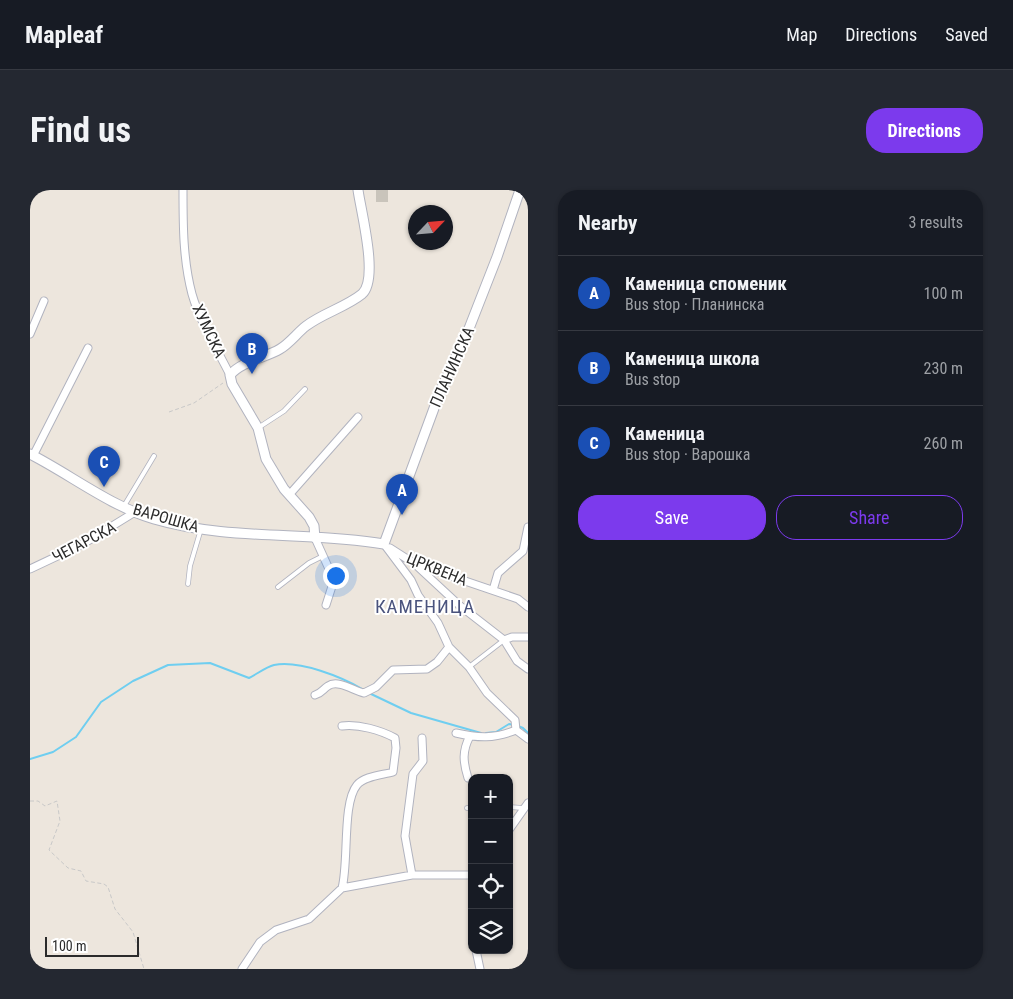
<!DOCTYPE html>
<html lang="en">
<head>
<meta charset="utf-8">
<style>
  :root { --surface:#171b24; --page:#242831; --text:#f1f3f6; --muted:#9ea1a6; --line:#363941; --accent:#7c3aed }
  body { margin:0; font-family:"Roboto Condensed",sans-serif; background:var(--page); color:var(--text) }
  .controls { position:absolute; right:15px; bottom:15px; display:grid; overflow:hidden; border-radius:10px; box-shadow:0 1px 4px #0004 }
  .controls button { width:45px; height:45px; display:grid; place-items:center; padding:0; border:0; border-bottom:1px solid var(--line); background:var(--surface); color:var(--text); font:25px sans-serif }
  .compass { position:absolute; left:378px; top:15px; width:45px; height:45px; border-radius:50%; background:var(--surface); box-shadow:0 1px 4px #0004; rotate:64deg }
  .scale { position:absolute; left:15px; bottom:12px; width:94px; box-sizing:border-box; padding-left:5px; border:2px solid #2b2b2b; border-top:0; font-size:14px; line-height:18px; white-space:nowrap; color:#2b2b2b; -webkit-text-stroke:4px #fff; paint-order:stroke }
  .you { position:absolute; left:305px; top:385px; width:18px; height:18px; margin:-12px; border:4px solid #fff; border-radius:50%; background:#1a73e8; box-shadow:0 0 0 8px #1a73e833 }
  .badge { display:grid; place-items:center; width:32px; height:32px; border-radius:50%; background:var(--accent); color:#fff; font-size:16px; font-weight:700 }
  .pin { position:absolute; translate:-50% -41px; filter:drop-shadow(0 1px 2px #0008) }
  .pin::after { content:''; position:absolute; top:26px; width:18px; height:15px; background:inherit; clip-path:polygon(0 0,100% 0,50% 100%) }
  .list { margin:0; padding:0; list-style:none }
  h2 { display:flex; justify-content:space-between; align-items:center; height:65px; margin:0; padding:0 20px; font-size:21px }
  h2 small { font-size:16px; font-weight:400; color:var(--muted) }
  .list li { display:grid; grid-template-columns:32px 1fr auto; gap:15px; align-items:center; box-sizing:border-box; height:75px; padding:0 20px; border-top:1px solid var(--line) }
  .list b { display:block; font-size:19px; white-space:nowrap }
  .list p { margin:0; font-size:16px; white-space:nowrap; color:var(--muted) }
  .list em { font-size:16px; font-style:normal; color:var(--muted) }
  .actions { display:flex; gap:10px; padding:15px 20px }
  .actions a { flex:1; padding:11px 0; border:1px solid var(--accent); border-radius:20px; text-align:center; font-size:18px; color:var(--accent) }
  .actions .main { background:var(--accent); color:#fff }
  .icon { flex:none; width:28px; height:28px; fill:none; stroke:currentColor; stroke-width:2; stroke-linecap:round; stroke-linejoin:round }
  .map { position:relative; flex:none; width:498px; height:779px; overflow:hidden; border-radius:20px }
  header { display:flex; align-items:center; gap:30px; box-sizing:border-box; height:70px; padding:0 25px; background:var(--surface); border-bottom:1px solid var(--line) }
  header strong { font-size:24px }
  nav { display:flex; gap:28px; margin-inline-start:auto; font-size:18px }
  .intro { display:flex; align-items:center; justify-content:space-between; box-sizing:border-box; height:120px; padding:0 30px }
  h1 { margin:0; font-size:35px }
  .button { padding:12px 22px; border-radius:20px; background:var(--accent); color:#fff; font-size:18px; font-weight:700 }
  main { display:flex; gap:30px; padding:0 30px }
  aside { flex:1; background:var(--surface); border-radius:20px; box-shadow:0 1px 4px #0004 }
  .map>svg:first-child { display:block }
  .lines { fill:none; stroke-linecap:round; stroke-linejoin:round }
  .stream { stroke:#6fcef0; stroke-width:2 }
  .building { fill:#c9c4bb }
  .service-casing { stroke:#b1b3bf; stroke-width:5.5 }
  .minor-casing { stroke:#b1b3bf; stroke-width:9 }
  .tertiary-casing { stroke:#b1b3bf; stroke-width:11 }
  .path { stroke:#c8c8c8; stroke-width:1; stroke-dasharray:4 2.5; stroke-linecap:butt }
  .service { stroke:#fff; stroke-width:4 }
  .minor { stroke:#fff; stroke-width:7 }
  .tertiary { stroke:#fff; stroke-width:9 }
  .labels { text-anchor:middle; dominant-baseline:central; stroke-width:4; stroke-linejoin:round; paint-order:stroke }
  .street-label { font-size:16px; fill:#2b2b2b; stroke:#fff }
  .quarter-label { font-size:19px; letter-spacing:1px; fill:#4a537d; stroke:#fff }
</style>
</head>
<body>
<header>
<strong>Mapleaf</strong>
<nav><a>Map</a><a>Directions</a><a>Saved</a></nav>
</header>
<div class="intro"><h1>Find us</h1><a class="button">Directions</a></div>
<main>
<div class="map">
<svg width="498" height="779" viewBox="0 0 498 779">
  <rect width="100%" height="100%" fill="#ede6dd"/>
  <g class="lines">
    <path class="stream" d="M339 503 381 523 451 543
      M488 536 493 538 498 543
      M456 543 466 542 479 534 484 535
      M0 569 23 562 46 547 71 512 103 491 138 475 180 473 219 488C227 484 236 477 244 475 270 470 312 487 334 500"/>
  </g>
  <path class="building" d="M346 0H358V12H346Z"/>
  <g class="lines">
    <g class="service-casing">
      <path id="service" d="M228 238 254 221 275 199
        M94 316 124 266
        M158 394 160 376 171 339
        M248 397 279 373 293 366
        M439 477 474 450
        M479 617 493 618
        M437 618H442"/>
    </g>
    <g class="minor-casing">
      <path id="minor" d="M153 0C153 35 153 70 162 104 170 132 187 159 200 185
        M0 144 14 111
        M3 266 58 158
        M259 305 328 227
        M285 348 304 390 296 415
        M354 354 381 390 388 405 408 433 419 457 439 477 457 503 485 530 486 540
        M360 358 385 374 488 409 498 417
        M387 376 429 415 474 450 487 471 498 479
        M0 379 53 354 105 322
        M463 400 468 383 493 361 498 337
        M474 450 482 447H498
        M285 505C292 503 293 499 298 496 308 489 324 501 334 503L346 497 363 480 397 479 407 472 419 457
        M312 536C329 534 350 540 365 548L366 558 363 582C353 585 334 586 327 595 312 613 319 672 312 698
        M426 543C448 548 464 549 486 540L498 549
        M438 588C433 572 432 561 440 546
        M479 640 498 613
        M382 685 375 646 383 584 393 571 392 548
        M446 760 450 779
        M212 779 230 752 246 740 279 729 312 698 382 685H442"/>
    </g>
    <g class="tertiary-casing">
      <path id="tertiary" d="M0 264C41 285 80 316 124 329 199 351 278 341 354 354L410 202 440 136 467 67 490 0
        M285 348 284 336 279 327 254 299 236 269 228 238 202 194 200 185C212 171 235 168 250 159 260 153 267 143 276 136 293 123 316 117 332 104 349 89 331 22 328 0"/>
    </g>
    <path class="path" d="M139 222 164 213 193 193
      M0 611H8L15 616 27 611 30 631 19 660 38 678 51 681 56 691 74 694 78 697 85 719 103 742 114 779"/>
    <use href="#service" class="service"/>
    <use href="#minor" class="minor"/>
    <use href="#tertiary" class="tertiary"/>
  </g>
  <g class="labels">
    <g class="street-label">
      <text transform="translate(179 141) rotate(65)">ХУМСКА</text>
      <text transform="translate(422 177) rotate(-66)">ПЛАНИНСКА</text>
      <text transform="translate(136 328) rotate(16)">ВАРОШКА</text>
      <text transform="translate(54 352) rotate(-28)">ЧЕГАРСКА</text>
      <text transform="translate(407 379) rotate(22)">ЦРКВЕНА</text>
    </g>
    <g class="quarter-label">
      <text x="395" y="416">КАМЕНИЦА</text>
    </g>
  </g>
</svg>
<div class="controls">
<button>+</button>
<button>−</button>
<button><svg class="icon" aria-label="locate" viewBox="0 0 24 24"><circle cx="12" cy="12" r="6"/><path d="M12 2v4M12 18v4M2 12h4M18 12h4"/></svg></button>
<button><svg class="icon" aria-label="layers" viewBox="0 0 24 24"><path d="M12 4l9 5-9 5-9-5zM3 14l9 5 9-5"/></svg></button>
</div>
<svg class="compass" viewBox="-18 -18 36 36"><path d="M0-13l5 13h-10z" fill="#e53935"/><path d="M0 13l5-13h-10z" fill="#9ea1a6"/></svg>
<div class="scale">100 m</div>
<div class="you"></div>
<div class="pin badge" style="left:372px;top:325px;background:#1a4fb4">A</div>
<div class="pin badge" style="left:222px;top:184px;background:#1a4fb4">B</div>
<div class="pin badge" style="left:74px;top:297px;background:#1a4fb4">C</div>
</div>
<aside>
<h2>Nearby<small>3 results</small></h2>
<ul class="list">
<li><span class="badge" style="background:#1a4fb4">A</span><div><b>Каменица споменик</b><p>Bus stop · Планинска</p></div><em>100 m</em></li>
<li><span class="badge" style="background:#1a4fb4">B</span><div><b>Каменица школа</b><p>Bus stop</p></div><em>230 m</em></li>
<li><span class="badge" style="background:#1a4fb4">C</span><div><b>Каменица</b><p>Bus stop · Варошка</p></div><em>260 m</em></li>
</ul>
<div class="actions"><a class="main">Save</a><a>Share</a></div>
</aside>
</main>
</body>
</html>
